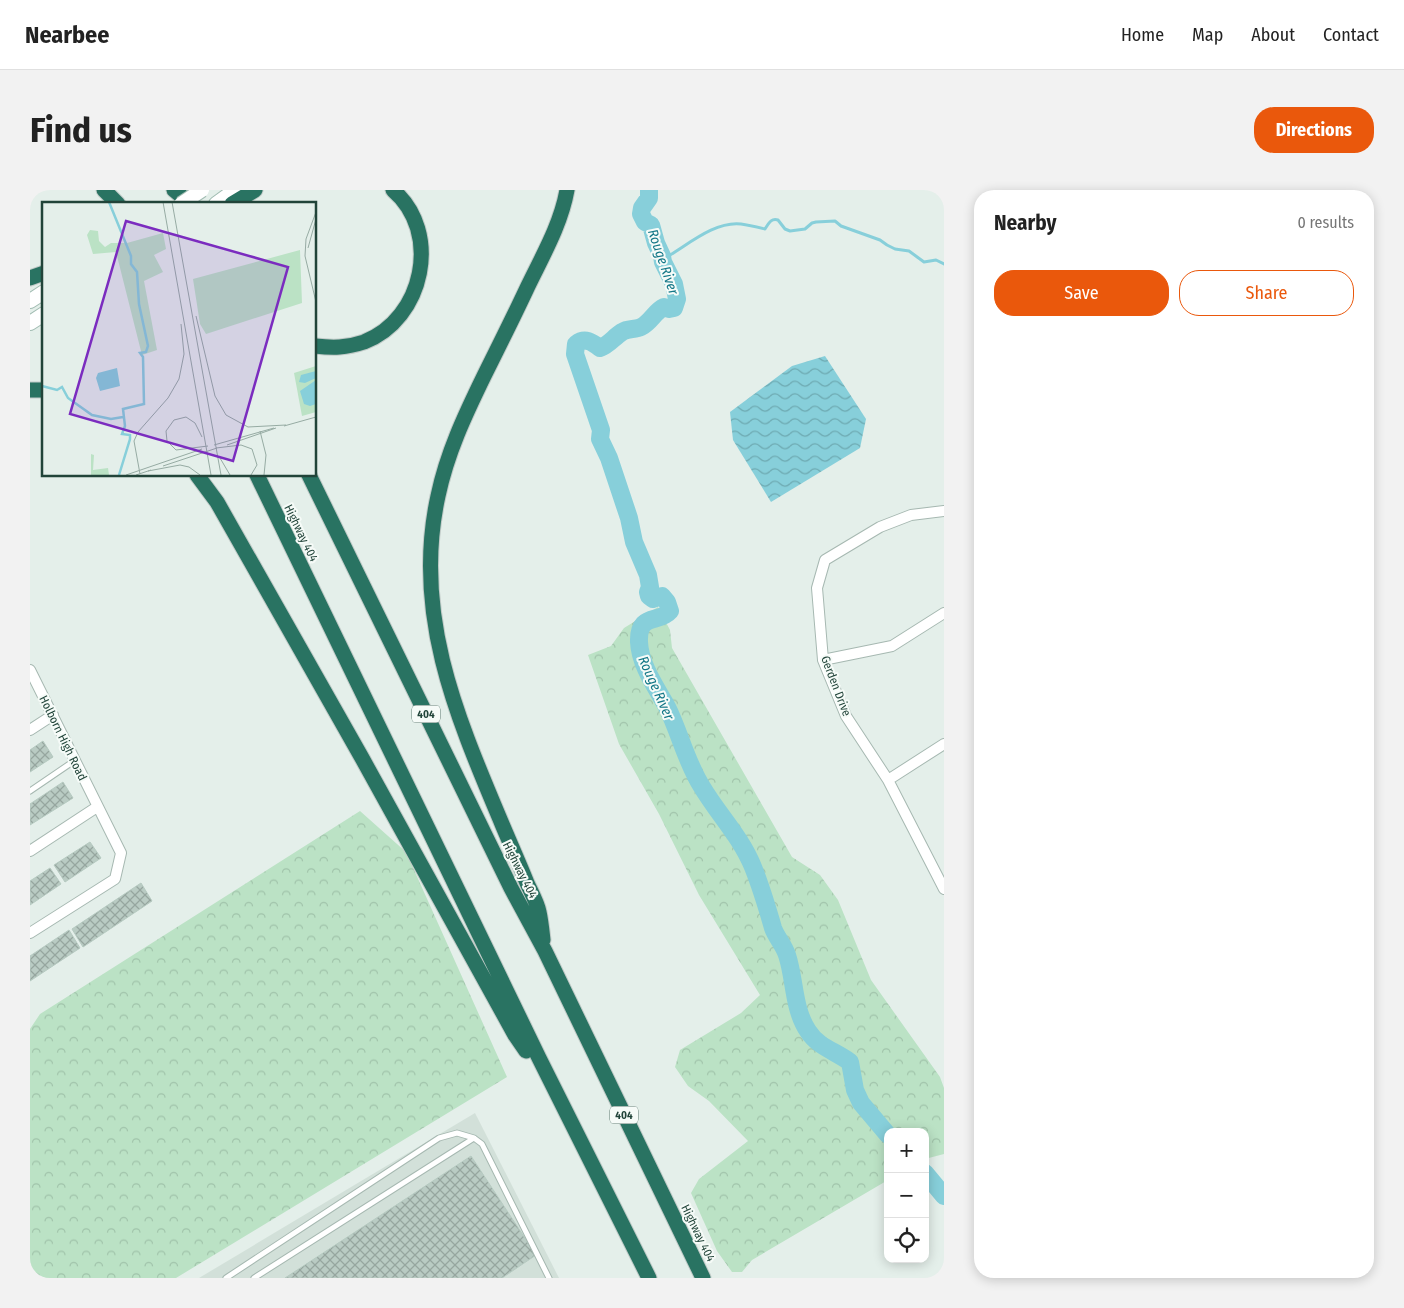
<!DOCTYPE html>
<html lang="en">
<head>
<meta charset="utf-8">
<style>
  :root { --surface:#fff; --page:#f2f2f2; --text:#222; --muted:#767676; --line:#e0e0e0; --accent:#ea580c }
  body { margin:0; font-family:"Fira Sans Condensed",sans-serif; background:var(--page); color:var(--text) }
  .controls { position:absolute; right:15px; bottom:15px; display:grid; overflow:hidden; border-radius:10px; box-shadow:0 2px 12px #0003 }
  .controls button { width:45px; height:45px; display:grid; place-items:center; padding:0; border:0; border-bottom:1px solid var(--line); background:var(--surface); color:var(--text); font:25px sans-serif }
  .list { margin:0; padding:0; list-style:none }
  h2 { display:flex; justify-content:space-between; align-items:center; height:65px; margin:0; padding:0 20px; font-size:21px }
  h2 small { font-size:16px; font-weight:400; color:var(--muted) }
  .actions { display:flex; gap:10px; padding:15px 20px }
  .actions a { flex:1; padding:11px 0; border:1px solid var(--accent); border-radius:20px; text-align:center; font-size:18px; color:var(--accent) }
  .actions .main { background:var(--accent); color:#fff }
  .icon { flex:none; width:28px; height:28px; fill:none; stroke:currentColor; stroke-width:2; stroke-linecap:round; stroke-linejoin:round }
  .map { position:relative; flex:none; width:914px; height:1088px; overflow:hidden; border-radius:20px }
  header { display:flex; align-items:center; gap:30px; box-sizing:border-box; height:70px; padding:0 25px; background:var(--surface); border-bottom:1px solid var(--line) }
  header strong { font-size:24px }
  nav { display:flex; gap:28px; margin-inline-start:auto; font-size:18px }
  .intro { display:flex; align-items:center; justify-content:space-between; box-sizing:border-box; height:120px; padding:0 30px }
  h1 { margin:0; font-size:35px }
  .button { padding:12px 22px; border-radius:20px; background:var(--accent); color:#fff; font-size:18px; font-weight:700 }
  main { display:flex; gap:30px; padding:0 30px }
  aside { flex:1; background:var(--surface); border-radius:20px; box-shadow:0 2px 12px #0003 }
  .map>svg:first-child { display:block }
  .built { fill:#d2e0d9 }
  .forest { fill:url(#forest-crowns) }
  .water { fill:url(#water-waves) }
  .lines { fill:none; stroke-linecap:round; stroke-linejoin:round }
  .stream { stroke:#87cfda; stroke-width:3 }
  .river { stroke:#87cfda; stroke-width:18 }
  .building { fill:url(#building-cross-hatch); stroke:#b6cac1 }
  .service-casing { stroke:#a6b8b1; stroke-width:7 }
  .minor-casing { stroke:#a6b8b1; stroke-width:12 }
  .secondary-casing { stroke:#a1bcb2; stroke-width:16 }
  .motorway-casing { stroke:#c1cbc8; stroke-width:17 }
  .service { stroke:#fff; stroke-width:5 }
  .minor { stroke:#fff; stroke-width:10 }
  .secondary { stroke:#fff; stroke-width:14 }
  .motorway { stroke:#297362; stroke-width:15 }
  .secondary-bridge-casing { stroke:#a1bcb2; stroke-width:16; stroke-linecap:butt }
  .secondary-bridge { stroke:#fff; stroke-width:14 }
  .labels { text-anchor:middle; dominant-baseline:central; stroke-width:4; stroke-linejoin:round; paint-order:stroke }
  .shield { fill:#f6fbf8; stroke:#617b72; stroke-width:1 }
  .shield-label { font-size:11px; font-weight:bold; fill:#214439 }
  .street-label { font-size:12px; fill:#214439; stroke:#f6fbf8 }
  .water-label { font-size:14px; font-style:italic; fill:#137787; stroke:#f6fbf8 }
  .inset-river { fill:none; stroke:#87cfda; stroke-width:2.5 }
  .inset-road { fill:none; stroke:#96aba3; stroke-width:1 }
  .view { fill:#7b2cbf; fill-opacity:0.15; stroke:#7b2cbf; stroke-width:2.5 }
  .inset-edge { fill:none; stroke:#214439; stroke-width:2.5 }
</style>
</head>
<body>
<header>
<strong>Nearbee</strong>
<nav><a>Home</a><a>Map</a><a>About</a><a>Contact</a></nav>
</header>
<div class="intro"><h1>Find us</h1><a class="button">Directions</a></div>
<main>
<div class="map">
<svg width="914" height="1088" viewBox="0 0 914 1088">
  <defs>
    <pattern id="forest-crowns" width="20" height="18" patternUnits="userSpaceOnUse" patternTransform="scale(1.25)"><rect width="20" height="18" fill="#bbe2c5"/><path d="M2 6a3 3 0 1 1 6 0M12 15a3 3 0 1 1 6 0" fill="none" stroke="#a0c3aa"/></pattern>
    <pattern id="water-waves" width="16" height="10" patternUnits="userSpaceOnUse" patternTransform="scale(1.25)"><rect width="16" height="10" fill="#87cfda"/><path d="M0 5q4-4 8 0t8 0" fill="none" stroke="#6eaab2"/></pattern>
    <pattern id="building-cross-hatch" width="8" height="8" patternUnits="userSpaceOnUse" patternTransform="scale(1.25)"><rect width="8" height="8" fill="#b9cbc3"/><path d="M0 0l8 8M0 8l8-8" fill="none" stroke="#96a69f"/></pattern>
  </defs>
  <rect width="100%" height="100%" fill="#e4efea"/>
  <path class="built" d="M445 923 529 1088H169Z"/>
  <path class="forest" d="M628 417 640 440 642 458 762 667 790 685 808 710 841 790 910 887 914 898V964L895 969V942H858V990L722 1070 712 1082H702L687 1061 661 1003 669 989 718 951 679 911 658 896 645 877 650 860 711 823 730 805 669 705 629 624 589 554 558 465 581 456 594 438Z
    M330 621 376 662 477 887 146 1088H0V839L10 824Z"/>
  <path class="water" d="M795 166 836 229 830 258 741 312 703 250 700 222 762 176Z"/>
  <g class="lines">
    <path class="stream" d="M632 66 640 65C660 53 686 31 711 34 719 35 727 37 735 39 739 33 741 28 748 30L755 39 760 41 775 39 782 33 786 32 805 31 811 36 850 50 857 55 865 59 879 61 894 72 906 70 914 74"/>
    <path class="river" d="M619 0V8L612 18 611 24 615 32 621 35 626 53 632 66 633 72 644 94 647 109 644 118 639 119 634 117C625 121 621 132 611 137 605 140 598 138 592 142 584 147 579 155 570 158 562 152 555 147 546 154L545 164 571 240 570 249 579 268 599 328 604 352 618 385 620 397 618 402 619 406 623 409 632 406 637 412 640 421C629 434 608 422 609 452 610 475 626 497 637 517 650 543 656 572 672 597 688 624 711 647 723 677 731 697 737 717 743 738 746 747 754 755 757 765 765 789 763 819 778 841 788 857 805 861 820 872L825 900 831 913 858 945
      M895 983 914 1006"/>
  </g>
  <path class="building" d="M13 551 23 567 0 582V560Z
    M33 592 43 608 0 635V614Z
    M60 652 71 668 35 692 24 675Z
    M20 678 31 694 0 715V691Z
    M111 693 122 711 53 757 42 739Z
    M39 740 50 758 0 791V766Z
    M441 966 506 1065 472 1088H255Z"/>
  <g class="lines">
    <g class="service-casing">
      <path id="service" d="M0 601 44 571
        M196 1088 409 948 427 943 444 948
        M224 1088 444 948 452 954 519 1088"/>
    </g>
    <g class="minor-casing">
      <path id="minor" d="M914 321 881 325 850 337 795 370 787 398 793 470 816 526 858 590 914 699
        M793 470 862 456 914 423
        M0 480 91 663 85 689 0 743
        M0 540 23 525
        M858 590 914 554
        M0 661 67 617"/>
    </g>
    <g class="secondary-casing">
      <path id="secondary" d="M186 14 205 0
        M0 111 14 102
        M0 133 14 124"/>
    </g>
    <g class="motorway-casing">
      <path id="motorway" d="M74 0 88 14
        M144 0 161 14
        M202 14 225 0
        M0 88 14 83
        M285 156C303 158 316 158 334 152 394 129 412 42 363 0
        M0 200H14
        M167 285 187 312 332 568 485 845 496 861
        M227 285 509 868 619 1088
        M279 285 481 698 515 761 673 1088
        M513 750C512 741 511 731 509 722 507 712 501 702 497 693 489 673 480 653 472 634 427 527 382 424 408 306 417 263 435 225 454 186 469 156 484 126 498 96 513 65 531 34 537 0"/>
    </g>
    <use href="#service" class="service"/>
    <use href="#minor" class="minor"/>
    <use href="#secondary" class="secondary"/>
    <use href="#motorway" class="motorway"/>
    <g class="secondary-bridge-casing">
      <path id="secondary-bridge" d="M151 14 172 0"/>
    </g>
    <use href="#secondary-bridge" class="secondary-bridge"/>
  </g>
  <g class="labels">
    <g class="shield">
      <rect x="382" y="515.5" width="28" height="17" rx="4"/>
      <rect x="580" y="916.5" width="28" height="17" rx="4"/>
    </g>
    <g class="shield-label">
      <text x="396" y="524">404</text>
      <text x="594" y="925">404</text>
    </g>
    <g class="street-label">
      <text transform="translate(271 343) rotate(64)">Highway 404</text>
      <text transform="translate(806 496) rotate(69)">Gerden Drive</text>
      <text transform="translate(33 548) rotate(64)">Holborn High Road</text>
      <text transform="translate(490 680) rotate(63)">Highway 404</text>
      <text transform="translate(668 1043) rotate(64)">Highway 404</text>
    </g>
    <g class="water-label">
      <text transform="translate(633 72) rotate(71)">Rouge River</text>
      <text transform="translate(626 498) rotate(66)">Rouge River</text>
    </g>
  </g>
  <g transform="translate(12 12)">
    <rect width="274" height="274" fill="#e4efea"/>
    <path d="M48 28 56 29 57 39 63 45 69 41H85L121 31 124 47 112 53 121 70 102 79 115 148 100 153 74 50 51 52 45 33ZM258 48 260 101 164 132 158 122 151 77ZM49 252 52 253 51 268 66 266 67 273H49Z" fill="#bbe2c5"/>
    <path d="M274 164V210L260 214 252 171Z" fill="#bbe2c5"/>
    <path d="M75 166 78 184 58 189 54 176 56 171ZM274 169V176L263 181 257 180 259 173ZM274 178V202L268 204 262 202 258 189Z" fill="#87cfda"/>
    <path class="inset-river" d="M67 0 89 54V62L95 70 97 102 106 144 104 150 98 151 101 155 102 202 81 207 83 224 80 232 88 233V237L77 273M0 184 15 188 20 185 26 196 50 213 69 217 81 215"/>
    <path class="inset-road" d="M121 0 169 273M130 0 179 273M274 10 264 37 263 54 274 100M266 46 274 17M154 114 173 194 184 213 206 225 244 223M242 224 274 215M218 229 224 253 222 273M160 235 153 221 144 215 132 218 124 229 125 239 134 248 166 244M172 243 232 226M185 243 234 226M174 246 199 243 210 247 215 263 209 273M178 256 188 273M121 264 175 246M106 269 138 263 147 265 158 273M98 272 92 239 96 230 126 196 137 177 142 152 139 122M84 273 160 247M94 273 109 268"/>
    <path class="view" d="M84 19 246 65 191 259 28 212Z"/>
    <rect width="274" height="274" class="inset-edge"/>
  </g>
</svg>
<div class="controls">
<button>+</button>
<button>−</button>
<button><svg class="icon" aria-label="locate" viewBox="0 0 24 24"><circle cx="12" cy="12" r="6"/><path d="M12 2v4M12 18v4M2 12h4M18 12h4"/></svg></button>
</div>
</div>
<aside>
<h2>Nearby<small>0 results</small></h2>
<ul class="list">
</ul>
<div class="actions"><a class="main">Save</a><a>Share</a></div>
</aside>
</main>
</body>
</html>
